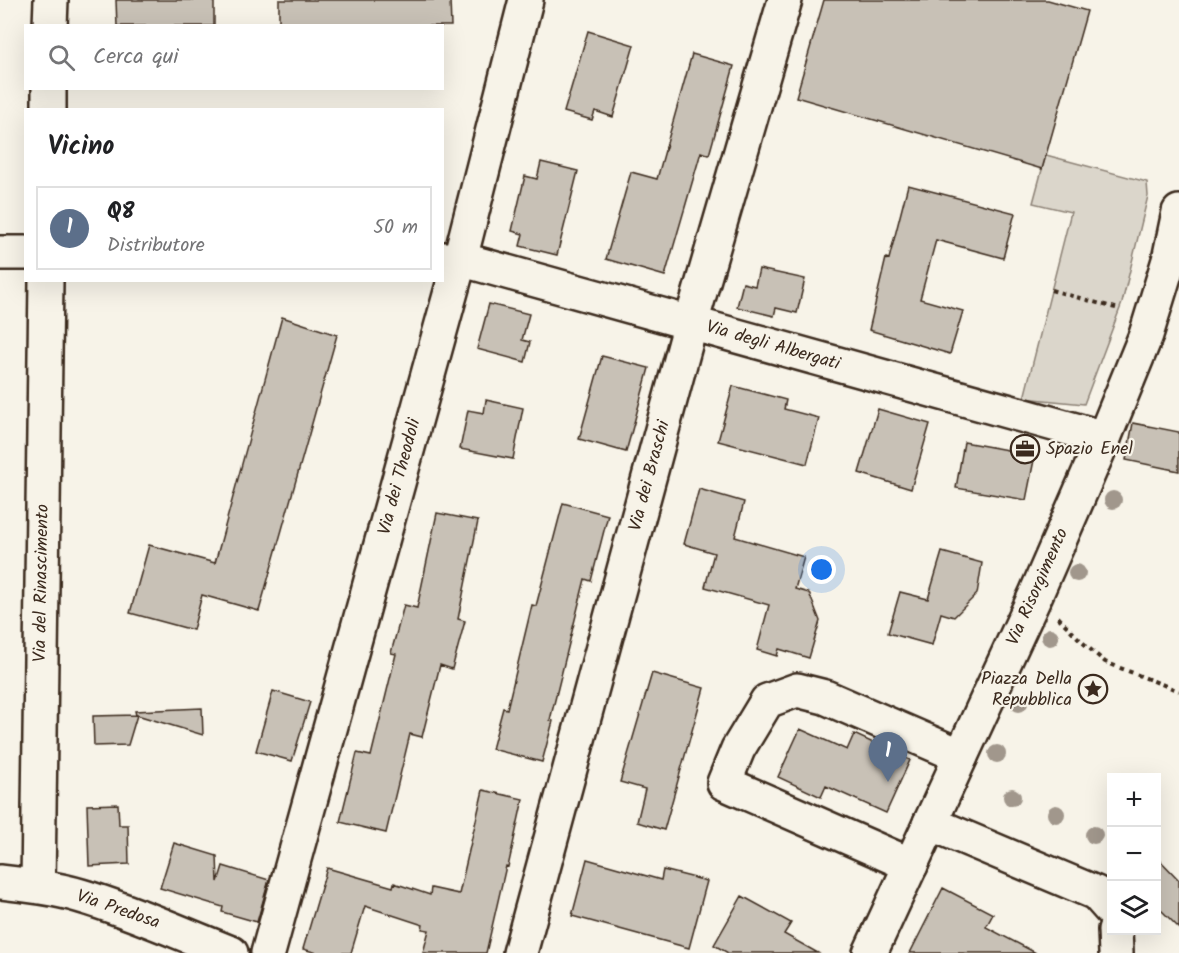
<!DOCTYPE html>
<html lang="it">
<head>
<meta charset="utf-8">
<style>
  :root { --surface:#fff; --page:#f6f6f6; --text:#202124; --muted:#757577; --line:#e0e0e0; --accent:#7c3aed }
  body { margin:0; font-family:Kalam,sans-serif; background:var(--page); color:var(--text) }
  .controls { position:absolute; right:18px; bottom:18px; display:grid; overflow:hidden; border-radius:0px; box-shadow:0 6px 24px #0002 }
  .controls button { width:54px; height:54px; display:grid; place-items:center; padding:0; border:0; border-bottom:2px solid var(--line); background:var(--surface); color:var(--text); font:30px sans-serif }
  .you { position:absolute; left:822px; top:570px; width:21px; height:21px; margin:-15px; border:4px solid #fff; border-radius:50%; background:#1a73e8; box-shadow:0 0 0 9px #1a73e833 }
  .badge { display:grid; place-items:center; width:39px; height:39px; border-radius:50%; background:var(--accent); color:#fff; font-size:20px; font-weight:700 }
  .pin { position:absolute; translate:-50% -50px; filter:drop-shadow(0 2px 3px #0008) }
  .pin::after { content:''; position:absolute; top:32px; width:21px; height:18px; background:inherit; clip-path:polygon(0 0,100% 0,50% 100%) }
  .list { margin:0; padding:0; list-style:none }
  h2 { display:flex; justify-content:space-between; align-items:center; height:78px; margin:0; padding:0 24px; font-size:26px }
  h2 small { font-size:20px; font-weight:400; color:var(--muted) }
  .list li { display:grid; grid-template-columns:39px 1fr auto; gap:18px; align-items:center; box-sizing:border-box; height:84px; margin:0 12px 12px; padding:0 12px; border:2px solid var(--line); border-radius:0px }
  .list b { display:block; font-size:22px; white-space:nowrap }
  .list p { margin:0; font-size:20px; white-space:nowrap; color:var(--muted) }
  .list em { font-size:20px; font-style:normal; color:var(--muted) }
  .icon { flex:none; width:33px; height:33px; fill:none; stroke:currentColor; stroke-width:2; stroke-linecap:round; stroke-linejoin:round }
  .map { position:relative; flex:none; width:1179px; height:953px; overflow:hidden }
  .search { position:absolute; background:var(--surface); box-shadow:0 6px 24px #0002; left:24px; top:24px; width:420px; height:66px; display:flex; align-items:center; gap:15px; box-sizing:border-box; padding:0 21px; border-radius:0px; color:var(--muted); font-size:22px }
  .panel { position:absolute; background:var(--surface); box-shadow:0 6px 24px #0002; left:24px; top:108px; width:420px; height:174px; border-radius:0px }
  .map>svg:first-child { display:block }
  .green { fill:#dbd6cb; stroke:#8b8074; stroke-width:1.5 }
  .building { fill:#c8c1b6; stroke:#3b2a1e; stroke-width:1.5 }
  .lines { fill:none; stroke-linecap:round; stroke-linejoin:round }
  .minor-casing { stroke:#3b2a1e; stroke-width:38 }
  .major-casing { stroke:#3b2a1e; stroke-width:38 }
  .path { stroke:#3b2a1e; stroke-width:4; stroke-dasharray:4.5 4.5; stroke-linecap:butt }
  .minor { stroke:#f7f3e8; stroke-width:33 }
  .major { stroke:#f7f3e8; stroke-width:33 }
  .tree { fill:#a1978c }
  .labels { text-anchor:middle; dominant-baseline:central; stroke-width:4.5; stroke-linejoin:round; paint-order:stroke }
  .street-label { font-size:18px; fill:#3b2a1e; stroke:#f7f3e8 }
  .poi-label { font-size:18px; fill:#3b2a1e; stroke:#f7f3e8; text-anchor:start }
</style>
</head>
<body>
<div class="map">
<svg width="1179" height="953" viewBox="0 0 1179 953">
  <rect width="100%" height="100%" fill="#f7f3e8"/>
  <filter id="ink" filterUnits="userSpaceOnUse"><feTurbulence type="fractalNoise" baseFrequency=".0167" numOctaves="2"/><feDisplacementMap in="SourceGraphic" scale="12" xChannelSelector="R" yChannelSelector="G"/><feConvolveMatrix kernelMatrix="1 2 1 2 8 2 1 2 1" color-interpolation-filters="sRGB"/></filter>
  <g filter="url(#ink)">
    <path class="green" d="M1046 155 1147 182 1148 196 1122 303 1084 404 1024 398 1071 212 1033 203Z"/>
    <path class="building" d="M116 0H214V26H117Z
      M279 0H450L451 26H279Z
      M824 0H1048L1087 11 1042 169 796 97Z
      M588 31 634 45 613 117 595 111 592 120 564 112Z
      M692 54 734 66 709 155 701 152 665 276 606 259 631 172 657 179Z
      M541 162 578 171 557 255 520 246 523 234 512 231 525 176 537 179Z
      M908 185 1015 213 1003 258 936 240 920 299 963 311 950 354 869 330 886 258 889 259Z
      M759 269 805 279 797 313 776 308 774 316 737 307 743 283 755 286Z
      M489 304 529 314 522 340 530 342 525 362 477 349Z
      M282 317 337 335 259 611 202 595 193 630 130 613 149 545 215 563Z
      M602 356 649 368 626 452 579 439Z
      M733 386 786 400 784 409 819 418 807 464 718 441Z
      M486 400 523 408 513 459 460 449 468 410 484 413Z
      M878 409 930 424 911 489 859 473Z
      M1133 423 1179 432V471L1126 460Z
      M964 442 1035 455 1026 500 956 488Z
      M699 489 744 502 735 537 804 557 795 589 809 593 820 621 809 658 779 649 777 656 757 650 769 605 705 587 714 553 684 544Z
      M563 503 608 515 591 581 585 579 550 720 553 721 542 762 492 749 503 708 507 709 532 605 536 606Z
      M437 513 478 521 458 619 465 621 452 669 440 665 422 737 410 734 386 833 340 822 357 753 371 756 396 654 391 653 404 605 417 608Z
      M942 552 982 563 977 594 954 617 941 613 932 645 888 633 900 592 928 599Z
      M652 673 704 688 664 830 637 822 645 789 620 782Z
      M273 691 310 702 292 761 256 751Z
      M202 708 203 735 137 715 128 745 94 746 93 716 136 715 135 711Z
      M800 729 847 750 854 734 910 760 886 813 826 786 821 797 778 777Z
      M483 790 523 799 508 867 506 866 486 953H423L429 930 422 929 423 925 365 906 351 953H317L303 949 327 868 393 887 394 883 430 895 431 888 459 894Z
      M118 804 119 825H128L129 864 89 866 87 805Z
      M174 843 217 856 218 882 223 866 269 880 257 922 222 912 223 907 160 888Z
      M1156 856 1179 880V928L1156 905Z
      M587 859 661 880 663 870 707 881 689 948 572 916Z
      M943 888 993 914 986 927 1036 953H910Z
      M742 896 791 923 784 934 818 953H728L714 945Z"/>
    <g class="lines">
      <g class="minor-casing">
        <path id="minor" d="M50 26 51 0
          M49 110V88
          M0 253H26
          M442 259H460L1104 438
          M930 823 1096 893 1112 911
          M911 865 724 783 738 749 767 701 797 690 825 697 961 756
          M0 882C27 885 55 888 81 896 132 911 182 934 231 953
          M38 886 46 280
          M1115 930 1116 953
          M268 953 460 259 526 0
          M520 953 691 323 785 0"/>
      </g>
      <g class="major-casing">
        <path id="major" d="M870 953 1036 594 1104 438 1146 335 1169 260 1179 212"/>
      </g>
      <path class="path" d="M1051 290 1119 309
        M1058 617 1082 642 1105 662 1179 691"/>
      <use href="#minor" class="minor"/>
      <use href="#major" class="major"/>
    </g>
    <g class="tree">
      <circle cx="1113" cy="500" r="9"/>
      <circle cx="1077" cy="573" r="9"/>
      <circle cx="1050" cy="637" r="9"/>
      <circle cx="1019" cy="703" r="9"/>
      <circle cx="997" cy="754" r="9"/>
      <circle cx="1012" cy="797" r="9"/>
      <circle cx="1056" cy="814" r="9"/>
      <circle cx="1094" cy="835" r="9"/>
    </g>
  </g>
  <defs>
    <g id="office-ring" transform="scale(1.5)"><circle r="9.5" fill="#f7f3e8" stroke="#3b2a1e" stroke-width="1.5"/><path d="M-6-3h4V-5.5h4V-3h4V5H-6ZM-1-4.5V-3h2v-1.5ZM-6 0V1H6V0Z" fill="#3b2a1e"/></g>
    <g id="sight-ring" transform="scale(1.5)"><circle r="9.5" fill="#f7f3e8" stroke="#3b2a1e" stroke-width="1.5"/><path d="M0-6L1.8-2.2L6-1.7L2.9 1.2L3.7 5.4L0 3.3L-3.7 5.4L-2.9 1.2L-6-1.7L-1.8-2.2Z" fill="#3b2a1e"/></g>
  </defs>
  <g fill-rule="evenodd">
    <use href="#office-ring" x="1025" y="449"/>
    <use href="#sight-ring" x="1093" y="689"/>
  </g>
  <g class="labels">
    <g class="street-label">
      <text transform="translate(773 346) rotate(16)">Via degli Albergati</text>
      <text transform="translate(650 476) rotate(-75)">Via dei Braschi</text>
      <text transform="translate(400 477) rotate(-75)">Via dei Theodoli</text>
      <text transform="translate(42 583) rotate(-89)">Via del Rinascimento</text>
      <text transform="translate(1038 587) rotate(-66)">Via Risorgimento</text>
      <text transform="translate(118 910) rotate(19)">Via Predosa</text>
    </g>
    <g class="poi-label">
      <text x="1046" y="449">Spazio Enel</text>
      <text x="1072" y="679" text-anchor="end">Piazza Della<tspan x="1072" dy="21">Repubblica</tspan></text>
    </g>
  </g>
</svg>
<div class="controls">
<button>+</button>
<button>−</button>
<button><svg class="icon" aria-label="layers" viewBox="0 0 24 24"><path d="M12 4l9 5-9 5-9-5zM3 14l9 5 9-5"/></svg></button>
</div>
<div class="you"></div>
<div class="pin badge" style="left:888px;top:782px;background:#5c6f8a">1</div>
<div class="search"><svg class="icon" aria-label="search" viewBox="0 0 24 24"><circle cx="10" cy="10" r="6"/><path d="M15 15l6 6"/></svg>Cerca qui</div>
<section class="panel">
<h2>Vicino<small></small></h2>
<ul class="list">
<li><span class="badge" style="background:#5c6f8a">1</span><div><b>Q8</b><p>Distributore</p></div><em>50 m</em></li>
</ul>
</section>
</div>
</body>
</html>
